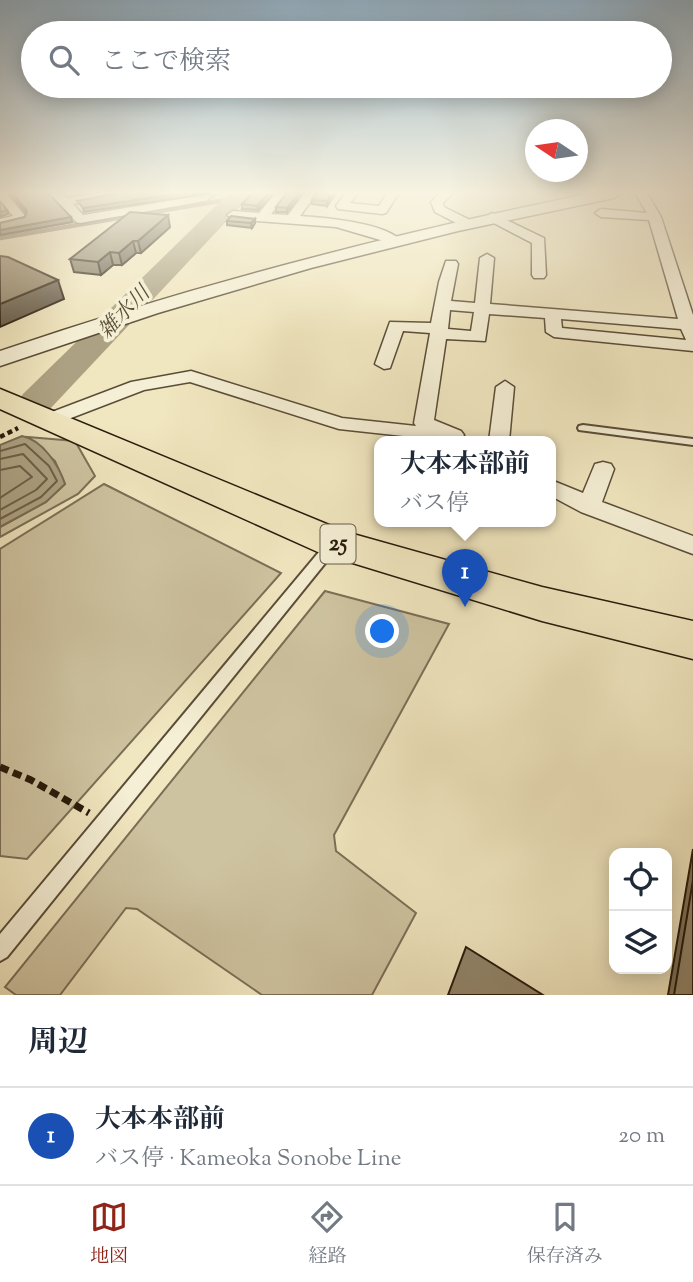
<!DOCTYPE html>
<html lang="ja">
<head>
<meta charset="utf-8">
<style>
  :root { --surface:#fff; --page:#f6f6f7; --text:#1f2937; --muted:#747a83; --line:#e0e1e3; --accent:#8f2418 }
  body { margin:0; font-family:"Sorts Mill Goudy","Noto Serif JP",serif; background:var(--page); color:var(--text) }
  .controls { position:absolute; right:21px; bottom:21px; display:grid; overflow:hidden; border-radius:14px; box-shadow:0 4px 18px #0003 }
  .controls button { width:63px; height:63px; display:grid; place-items:center; padding:0; border:0; border-bottom:2px solid var(--line); background:var(--surface); color:var(--text); font:35px sans-serif }
  .compass { position:absolute; left:525px; top:119px; width:63px; height:63px; border-radius:50%; background:var(--surface); box-shadow:0 4px 18px #0003; rotate:283deg }
  .you { position:absolute; left:383px; top:632px; width:24px; height:24px; margin:-18px; border:5px solid #fff; border-radius:50%; background:#1a73e8; box-shadow:0 0 0 10px #1a73e833 }
  .badge { display:grid; place-items:center; width:46px; height:46px; border-radius:50%; background:var(--accent); color:#fff; font-size:23px; font-weight:700 }
  .pin { position:absolute; translate:-50% -58px; filter:drop-shadow(0 2px 4px #0008) }
  .pin::after { content:''; position:absolute; top:37px; width:24px; height:21px; background:inherit; clip-path:polygon(0 0,100% 0,50% 100%) }
  .popup { position:absolute; left:374px; top:436px; width:182px; height:91px; box-sizing:border-box; display:grid; place-content:center; border-radius:14px; background:var(--surface); filter:drop-shadow(0 2px 5px #0005); font-size:23px; white-space:nowrap; color:var(--muted) }
  .popup b { font-size:26px; color:var(--text) }
  .popup::after { content:''; position:absolute; left:50%; top:100%; margin-left:-14px; border:14px solid transparent; border-top-color:var(--surface) }
  .list { margin:0; padding:0; list-style:none }
  h2 { display:flex; justify-content:space-between; align-items:center; height:91px; margin:0; padding:0 28px; font-size:30px }
  h2 small { font-size:23px; font-weight:400; color:var(--muted) }
  .list li { display:grid; grid-template-columns:46px 1fr auto; gap:21px; align-items:center; box-sizing:border-box; height:98px; padding:0 28px; border-top:2px solid var(--line) }
  .list b { display:block; font-size:26px; white-space:nowrap }
  .list p { margin:0; font-size:23px; white-space:nowrap; color:var(--muted) }
  .list em { font-size:23px; font-style:normal; color:var(--muted) }
  .icon { flex:none; width:38px; height:38px; fill:none; stroke:currentColor; stroke-width:2; stroke-linecap:round; stroke-linejoin:round }
  .map { position:relative; flex:none; width:693px; height:995px; overflow:hidden }
  .search { position:absolute; background:var(--surface); box-shadow:0 4px 18px #0003; left:21px; right:21px; top:21px; height:77px; display:flex; align-items:center; gap:18px; box-sizing:border-box; padding:0 24px; border-radius:38px; color:var(--muted); font-size:26px }
  .sheet { height:189px; background:var(--surface) }
  nav { display:flex; justify-content:space-around; align-items:center; box-sizing:border-box; height:98px; border-top:2px solid var(--line); background:var(--surface); font-size:19px; color:var(--muted) }
  nav a { display:grid; justify-items:center; gap:4px }
  nav .on { color:var(--accent) }
  .map>svg:first-child { display:block }
  .green { fill:#cec3a0; stroke:#7b6e56; stroke-width:2 }
  .water { fill:#aca182; stroke:#776b52; stroke-width:2 }
  .lines { fill:none; stroke-linecap:round; stroke-linejoin:round }
  .shore { stroke:#6a5e46; stroke-width:2 }
  .stream { stroke:#776b52; stroke-width:4.5 }
  .river { fill:#aca182; fill-rule:evenodd }
  .service-casing { stroke:#5a4d38; stroke-width:4 }
  .minor-casing { stroke:#5a4d38; stroke-width:3 }
  .tertiary-casing { stroke:#5a4d38; stroke-width:3 }
  .primary-casing { stroke:#281a0b; stroke-width:3 }
  .path-far1 { stroke:#281a0b; stroke-width:4.5; stroke-dasharray:5 3.5; stroke-linecap:butt }
  .path { stroke:#281a0b; stroke-width:7; stroke-dasharray:9 5; stroke-linecap:butt }
  .service { fill:#f5efd5; fill-rule:evenodd }
  .minor { fill:#f5efd5; fill-rule:evenodd }
  .tertiary { fill:#f5efd5; fill-rule:evenodd }
  .primary { fill:#f0e6bf; fill-rule:evenodd }
  .wall { fill:#7c725a; stroke:#281a0b; stroke-width:2 }
  .shaded-wall { fill:#655c4a; stroke:#281a0b; stroke-width:2 }
  .building { fill:#908469; stroke:#281a0b; stroke-width:2 }
  .labels { text-anchor:middle; dominant-baseline:central; stroke-width:7; stroke-linejoin:round; paint-order:stroke }
  .far-water-label { font-size:21px; font-style:italic; fill:#5d503b; stroke:#f5efd5 }
  .shield { fill:#f5efd5; stroke:#665a48; stroke-width:2 }
  .shield-label { font-size:23px; font-weight:bold; fill:#281a0b }
</style>
</head>
<body>
<div class="map">
<svg width="693" height="995" viewBox="0 0 693 995">
  <rect width="100%" height="100%" fill="#f0e6bf"/>
  <filter id="stains"><feTurbulence type="fractalNoise" baseFrequency=".00286" numOctaves="4"/><feColorMatrix values="0 0 0 0 .2 0 0 0 0 .09 0 0 0 0 .02 0 0 0 .5 -.17"/></filter>
  <radialGradient id="worn" r=".72"><stop offset=".6" stop-color="#630" stop-opacity="0"/><stop offset="1" stop-color="#630" stop-opacity=".3"/></radialGradient>
  <path class="green" d="M28 437 75 441 95 476 78 494 0 537V527L46 502 65 484 55 461Z
    M104 484 281 573 27 859 0 856V549Z
    M325 591 449 624 334 835 336 851 416 913 372 995H262L137 909 126 908 60 995H16L5 987Z"/>
  <path class="water" d="M22 436C43 440 59 466 65 484L46 502 0 527V445Z"/>
  <g class="lines">
    <path class="shore" d="M0 451 25 444 49 466 57 481 41 497 0 519
      M0 459 23 454 47 479 36 490 0 510
      M0 470 20 466 32 477 0 498"/>
    <path class="stream" d="M0 238 237 198"/>
    <path class="river" d="M229 193H253L49 410 36 413 23 410 18 402 23 394Z"/>
    <g class="service-casing">
      <path id="service" d="M583 425 693 439V445L579 430 578 428 579 426Z
        M334 538 339 540 341 543 339 546 7 957 0 961V934L329 540Z"/>
    </g>
    <g class="minor-casing">
      <path id="minor" d="M0 193H6L26 217 24 220 0 227V219L13 216 0 200Z
        M49 193H62L67 198 97 193H124L118 196 73 204 83 215 217 193 206 201 80 223 76 222Z
        M276 193H288L271 214 288 215 305 193H317L300 216C326 218 381 222 401 240L394 244 336 227 233 219 227 215 233 211 259 213Z
        M346 193H358L350 203 379 206 387 193H399L386 213 382 214 338 209 336 206Z
        M440 193H453L443 203 444 207 470 220V226H462L435 212 431 202Z
        M635 193H647L661 217 693 315V351L554 337 546 332 545 318 489 314 485 341 446 339 434 420 461 431 464 435 461 439 449 441 339 429 190 382 144 390 58 423H44L41 419 44 415 131 382 191 371 342 418 416 426 414 423 430 333 403 331 390 368 384 369 375 364 390 322 431 323 439 282 446 261H456L458 264 451 301 475 303 480 258 487 254 494 258 490 304 678 319 649 220 601 217 595 213 601 209 647 213ZM450 310 474 312 471 331 448 329ZM561 319 681 329 686 340 562 328Z
        M492 213 544 238 546 275 544 278H534L532 275V243L488 220 486 217Z
        M505 381 514 387 509 441H489L496 387Z
        M603 462 611 464 614 469 602 502 693 536V554L581 512 551 496V480L583 493 595 464Z"/>
    </g>
    <g class="tertiary-casing">
      <path id="tertiary" d="M592 193H622L614 198 458 231 311 268 158 313 0 366V351C194 285 391 234 592 193Z"/>
    </g>
    <g class="primary-casing">
      <path id="primary" d="M0 389 346 532 542 587 693 621V659L542 621 320 553 0 409Z"/>
    </g>
    <path class="path-far1" d="M0 437 18 428"/>
    <path class="path" d="M0 767 31 780 89 813"/>
    <use href="#service" class="service"/>
    <use href="#minor" class="minor"/>
    <use href="#tertiary" class="tertiary"/>
    <use href="#primary" class="primary"/>
  </g>
  <path class="wall" d="M9 193H48L72 222 0 235V223L25 217 26 213Z
    M274 193 258 210 242 209V204Z
    M287 193V212H276V207Z
    M336 193 327 206 312 204V200Z
    M255 219V223L252 228 227 225V221Z
    M170 227 141 253H136L122 265H113L101 275 74 272 70 259Z
    M693 849V995H668Z"/>
  <path class="shaded-wall" d="M181 193H211L84 212 83 208Z
    M269 193H274L258 210 257 206Z
    M299 193H303L287 212V208Z
    M332 193H336L327 206V201Z
    M7 210 8 214 0 217V212Z
    M168 215 170 227 141 253 138 241Z
    M71 217 72 222 0 235V230Z
    M255 219V223L252 228 251 223Z
    M133 241 136 253 122 265 119 253Z
    M110 252 113 265 101 275 98 262Z
    M58 280 64 299 0 327V304Z"/>
  <path class="building" d="M12 193H48L71 217 0 230V223L25 217 27 211Z
    M120 193H181L83 208 77 201Z
    M253 193H269L257 206 242 204Z
    M287 193H299L287 208 276 207Z
    M316 193H332L327 201 312 200Z
    M0 201 7 210 0 212Z
    M130 212 168 215 138 241H133L119 253 110 252 98 262 70 259Z
    M231 216 255 219 251 223 227 221Z
    M0 256 8 257 58 280 0 304Z
    M693 880V995H674Z
    M466 947 543 995H448Z"/>
  <linearGradient id="sky" x2="0" y2="1"><stop stop-color="#90acbf"/><stop offset="0.58" stop-color="#f8f4e2"/><stop offset="1" stop-color="#f8f4e2" stop-opacity="0"/></linearGradient>
  <rect width="693" height="332" fill="url(#sky)"/>
  <g class="labels">
    <g class="far-water-label">
      <text transform="translate(125 313) rotate(-46)">雑水川</text>
    </g>
    <rect class="shield" x="320.5" y="524.5" width="35" height="39" rx="5"/>
    <g class="shield-label">
      <text x="338" y="544">25</text>
    </g>
  </g>
  <rect width="100%" height="100%" filter="url(#stains)"/>
  <rect width="100%" height="100%" fill="url(#worn)"/>
</svg>
<div class="controls">
<button><svg class="icon" aria-label="locate" viewBox="0 0 24 24"><circle cx="12" cy="12" r="6"/><path d="M12 2v4M12 18v4M2 12h4M18 12h4"/></svg></button>
<button><svg class="icon" aria-label="layers" viewBox="0 0 24 24"><path d="M12 4l9 5-9 5-9-5zM3 14l9 5 9-5"/></svg></button>
</div>
<svg class="compass" viewBox="-18 -18 36 36"><path d="M0-13l5 13h-10z" fill="#e53935"/><path d="M0 13l5-13h-10z" fill="#747a83"/></svg>
<div class="you"></div>
<div class="pin badge" style="left:465px;top:607px;background:#1a4fb4">1</div>
<div class="popup"><b>大本本部前</b>バス停</div>
<div class="search"><svg class="icon" aria-label="search" viewBox="0 0 24 24"><circle cx="10" cy="10" r="6"/><path d="M15 15l6 6"/></svg>ここで検索</div>
</div>
<section class="sheet">
<h2>周辺<small></small></h2>
<ul class="list">
<li><span class="badge" style="background:#1a4fb4">1</span><div><b>大本本部前</b><p>バス停 · Kameoka Sonobe Line</p></div><em>20 m</em></li>
</ul>
</section>
<nav>
<a class="on"><svg class="icon" aria-label="map" viewBox="0 0 24 24"><path d="M3 6l6-2 6 2 6-2v14l-6 2-6-2-6 2zM9 4v14M15 6v14"/></svg>地図</a>
<a><svg class="icon" aria-label="directions" viewBox="0 0 24 24"><path d="M12 3l9 9-9 9-9-9zM9 14v-3h6M13 9l2 2-2 2"/></svg>経路</a>
<a><svg class="icon" aria-label="saved" viewBox="0 0 24 24"><path d="M7 4h10v16l-5-4-5 4z"/></svg>保存済み</a>
</nav>
</body>
</html>
